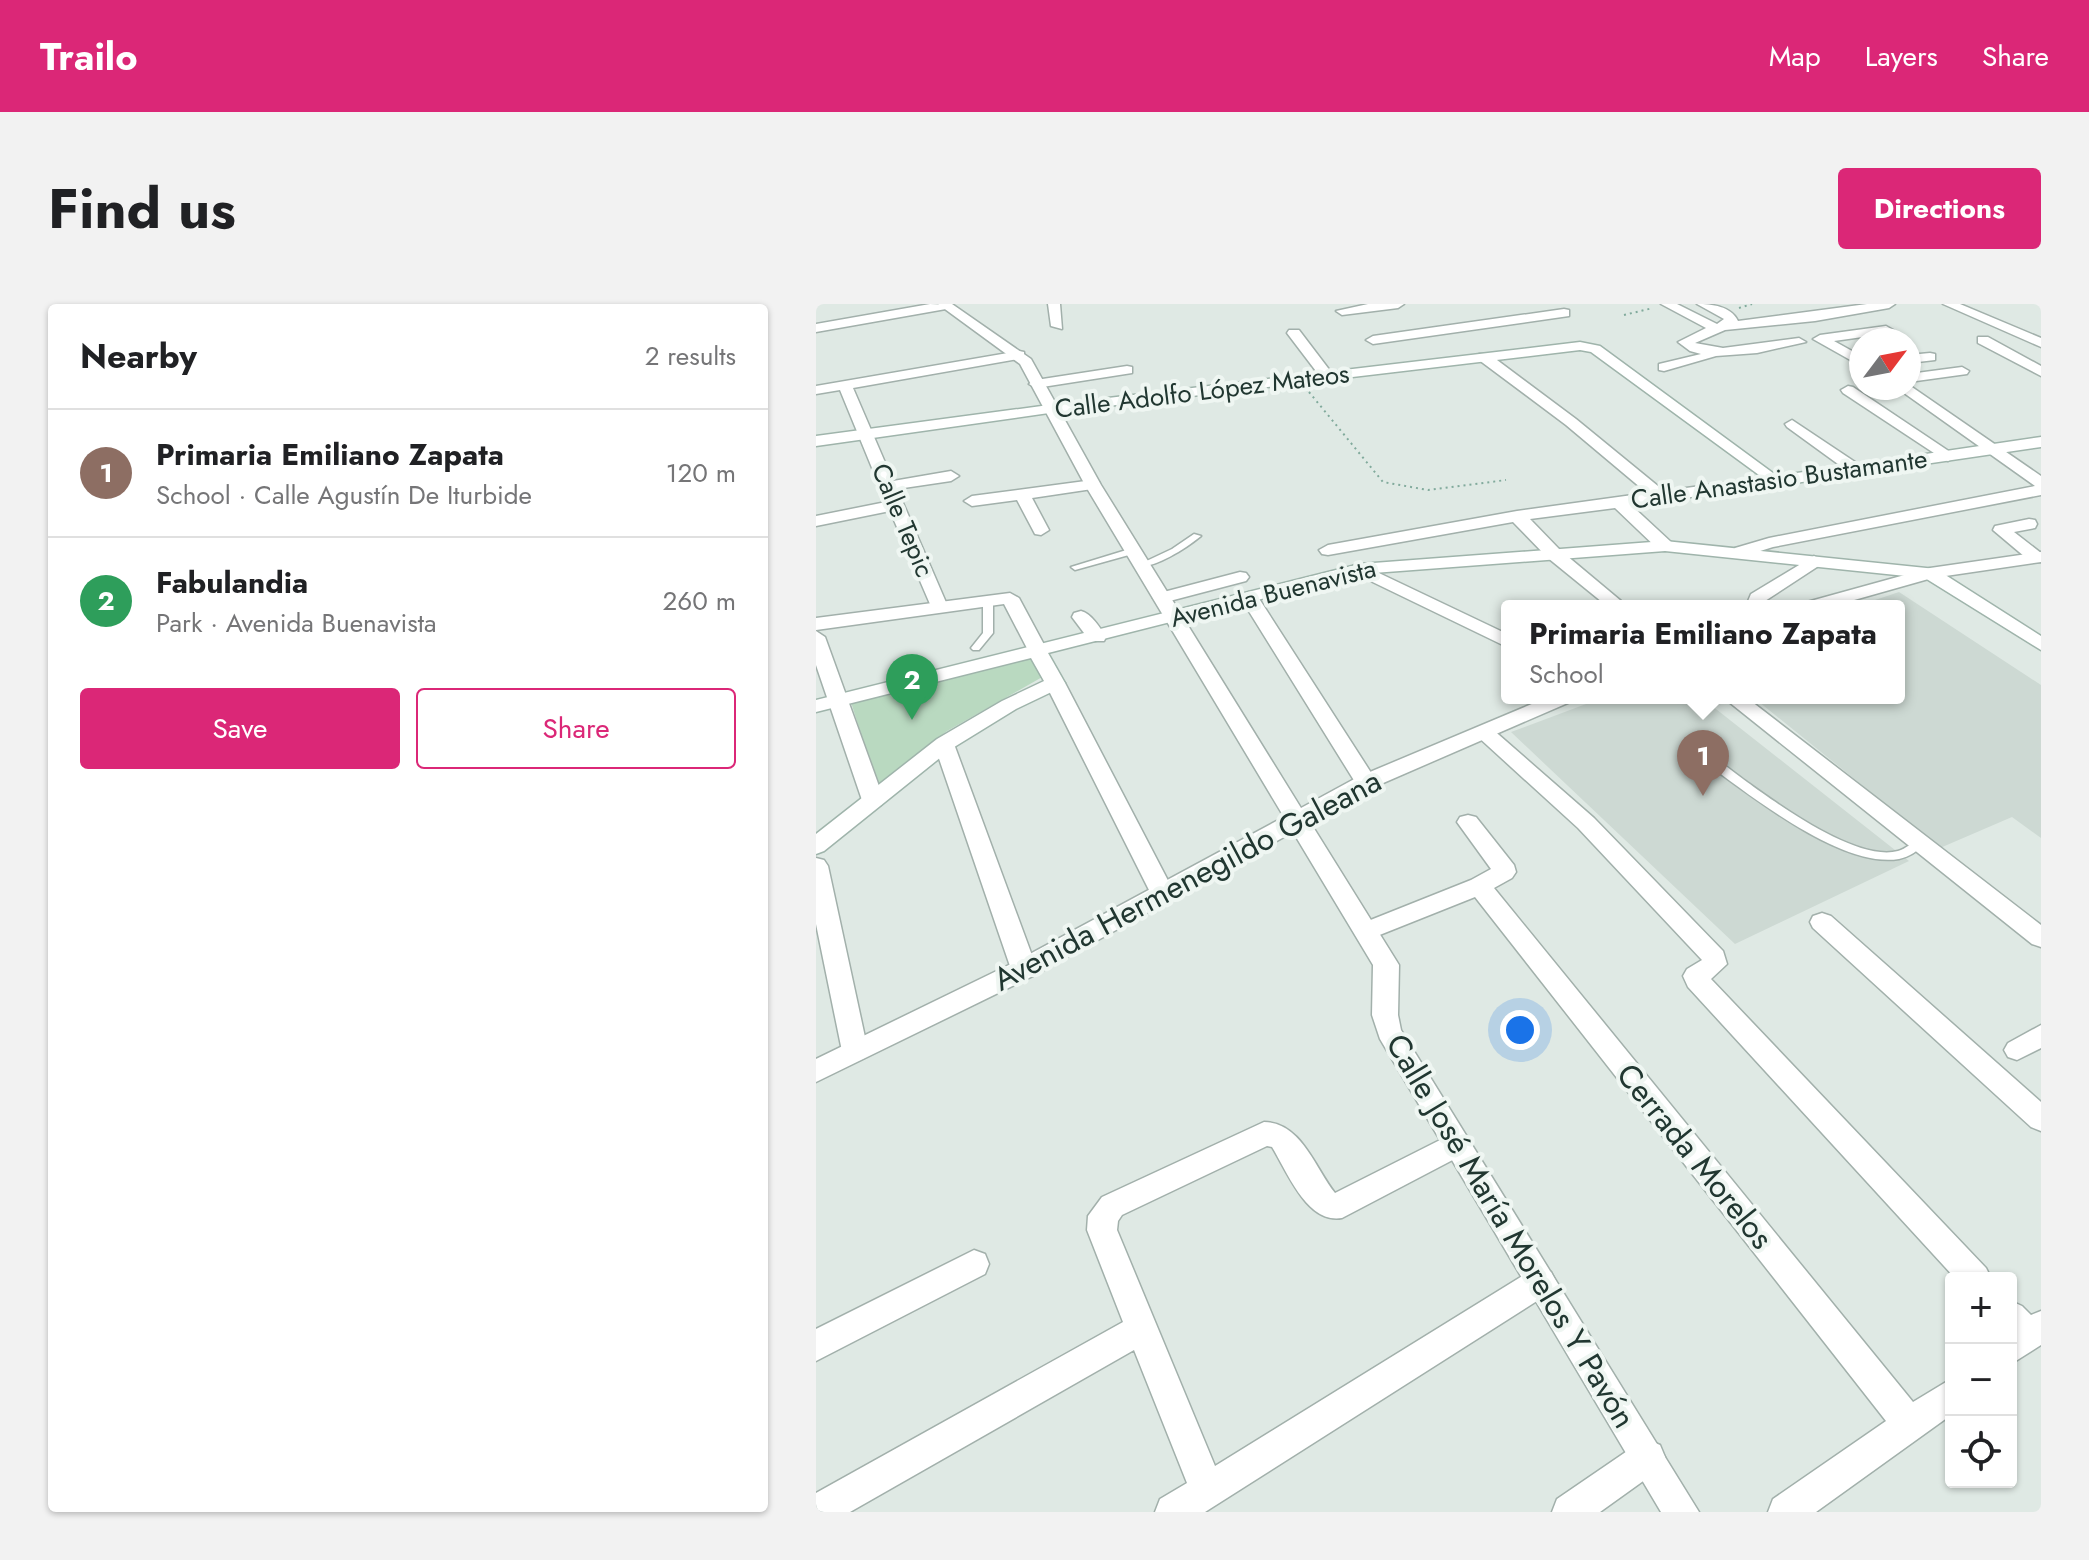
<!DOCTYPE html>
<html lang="en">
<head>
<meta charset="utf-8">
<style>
  :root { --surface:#fff; --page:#f2f2f2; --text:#202124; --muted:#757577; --line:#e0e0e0; --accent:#db2777 }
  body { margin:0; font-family:Jost,sans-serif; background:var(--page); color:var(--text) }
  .controls { position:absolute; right:24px; bottom:24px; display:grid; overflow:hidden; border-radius:8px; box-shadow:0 2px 6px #0004 }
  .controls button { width:72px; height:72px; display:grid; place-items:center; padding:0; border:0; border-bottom:2px solid var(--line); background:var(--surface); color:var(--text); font:40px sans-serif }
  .compass { position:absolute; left:1033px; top:24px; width:72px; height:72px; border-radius:50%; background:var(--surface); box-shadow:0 2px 6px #0004; rotate:58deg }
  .you { position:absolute; left:704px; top:726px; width:28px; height:28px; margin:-20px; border:6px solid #fff; border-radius:50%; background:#1a73e8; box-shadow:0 0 0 12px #1a73e833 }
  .badge { display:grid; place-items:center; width:52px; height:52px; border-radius:50%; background:var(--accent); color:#fff; font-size:26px; font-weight:700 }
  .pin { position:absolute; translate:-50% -66px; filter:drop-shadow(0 2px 4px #0008) }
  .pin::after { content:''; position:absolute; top:42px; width:28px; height:24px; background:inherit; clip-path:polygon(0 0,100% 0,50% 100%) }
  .popup { position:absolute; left:685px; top:296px; width:404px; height:104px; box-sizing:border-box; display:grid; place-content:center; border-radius:8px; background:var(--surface); filter:drop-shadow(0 2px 6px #0005); font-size:26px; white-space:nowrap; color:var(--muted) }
  .popup b { font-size:30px; color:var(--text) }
  .popup::after { content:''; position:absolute; left:50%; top:100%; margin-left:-16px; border:16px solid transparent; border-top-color:var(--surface) }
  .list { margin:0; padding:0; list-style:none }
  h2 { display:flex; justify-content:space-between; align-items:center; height:104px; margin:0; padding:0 32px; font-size:34px }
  h2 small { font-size:26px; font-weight:400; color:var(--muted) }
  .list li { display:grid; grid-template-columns:52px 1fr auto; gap:24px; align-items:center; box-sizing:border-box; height:128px; padding:0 32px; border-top:2px solid var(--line) }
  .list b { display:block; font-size:30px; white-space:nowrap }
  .list p { margin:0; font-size:26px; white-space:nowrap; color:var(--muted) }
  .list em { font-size:26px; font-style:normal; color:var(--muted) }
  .actions { display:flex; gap:16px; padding:24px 32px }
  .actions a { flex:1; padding:18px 0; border:2px solid var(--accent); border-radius:8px; text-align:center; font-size:28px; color:var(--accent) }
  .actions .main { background:var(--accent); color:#fff }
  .icon { flex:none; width:44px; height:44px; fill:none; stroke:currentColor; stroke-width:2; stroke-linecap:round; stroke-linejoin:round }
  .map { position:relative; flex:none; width:1225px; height:1208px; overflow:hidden; border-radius:8px }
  header { display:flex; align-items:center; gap:48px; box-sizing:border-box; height:112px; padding:0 40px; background:var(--accent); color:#fff }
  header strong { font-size:38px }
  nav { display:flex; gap:44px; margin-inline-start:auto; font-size:28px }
  .intro { display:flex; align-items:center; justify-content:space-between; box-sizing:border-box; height:192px; padding:0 48px }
  h1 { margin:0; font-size:56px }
  .button { padding:20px 36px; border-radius:8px; background:var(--accent); color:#fff; font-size:28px; font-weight:700 }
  main { display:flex; gap:48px; padding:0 48px }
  aside { flex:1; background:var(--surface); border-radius:8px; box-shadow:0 2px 6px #0004 }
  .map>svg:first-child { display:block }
  .built { fill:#cdd9d3 }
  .green { fill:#b9d9c0 }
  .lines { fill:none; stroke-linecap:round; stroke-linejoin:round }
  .service-casing { stroke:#a2b0ab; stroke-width:3 }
  .minor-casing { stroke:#a2b0ab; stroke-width:3 }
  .tertiary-casing { stroke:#a2b0ab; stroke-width:3 }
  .secondary-casing { stroke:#9fb4ab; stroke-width:3 }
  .path { stroke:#81aa9c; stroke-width:2; stroke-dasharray:2 4; stroke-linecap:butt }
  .service { fill:#fff; fill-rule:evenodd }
  .minor { fill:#fff; fill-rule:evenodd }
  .tertiary { fill:#fff; fill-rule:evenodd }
  .secondary { fill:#fff; fill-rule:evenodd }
  .labels { text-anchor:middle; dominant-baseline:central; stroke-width:8; stroke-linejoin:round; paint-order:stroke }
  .far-street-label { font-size:26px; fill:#213731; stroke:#eff6f2 }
  .street-label { font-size:32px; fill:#213731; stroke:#eff6f2 }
</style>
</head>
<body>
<header>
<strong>Trailo</strong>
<nav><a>Map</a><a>Layers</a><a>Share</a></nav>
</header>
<div class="intro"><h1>Find us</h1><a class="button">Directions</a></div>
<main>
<aside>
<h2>Nearby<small>2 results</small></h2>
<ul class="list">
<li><span class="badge" style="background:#8d6e63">1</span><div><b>Primaria Emiliano Zapata</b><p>School · Calle Agustín De Iturbide</p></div><em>120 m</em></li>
<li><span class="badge" style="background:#2e9e5b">2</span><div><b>Fabulandia</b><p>Park · Avenida Buenavista</p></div><em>260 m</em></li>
</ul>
<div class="actions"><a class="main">Save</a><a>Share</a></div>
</aside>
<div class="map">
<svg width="1225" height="1208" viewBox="0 0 1225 1208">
  <rect width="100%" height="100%" fill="#dfe9e4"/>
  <path class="built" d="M1083 288 1225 381V534L1196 513 1124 544 938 394H1083V302H1041Z
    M786 394H886L1093 557 919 640 695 428Z"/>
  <path class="green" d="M217 351 228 372 131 427 61 482 35 398Z"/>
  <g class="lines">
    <g class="service-casing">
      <path id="service" d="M378 230 385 232C373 242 336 267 322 261L356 245Z
        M317 244 321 247 320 249 259 266 255 263Z
        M172 293 177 296V329L163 346H157L155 344 167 329V296Z
        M884 447C901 454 916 467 931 478 963 501 1041 558 1082 547 1090 545 1096 538 1104 535L1110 539C1103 546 1093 553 1083 555 1023 565 928 486 880 452L879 450 880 448Z"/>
    </g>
    <g class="minor-casing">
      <path id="minor" d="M114 0 136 1 130 5 0 28V20Z
        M232 0H244L246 25 235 22Z
        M552 0H588L582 4 526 11 520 7Z
        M845 0H861L901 20 908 15 881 0C896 0 915 2 922 17L1051 0H1079L1073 4 999 17 909 26 879 39 907 44 983 34 990 38 941 49 900 52 848 67 843 66V60L885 50 874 47 862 38 890 24Z
        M1127 0H1144L1225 34V43Z
        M748 5 753 6V12L557 40 550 36 557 32Z
        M1070 22 1077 26 1075 29 1018 37 1045 52V62L997 35 1004 31Z
        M473 26H483L518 72 516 75H506L471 29Z
        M1162 33H1172L1225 62V72L1162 39Z
        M203 47 208 48V54L37 84 77 177 135 167 143 172 135 177 81 185 132 303 129 307H117L74 207 0 222V212L70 198 24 86 0 90V82Z
        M1114 49 1119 50V56L1093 59V51Z
        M663 50H673L760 115 848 187 958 172 966 177 958 182 815 201 855 238 858 242 855 246H843L799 204 714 215 744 246 811 302H791L732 254 697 218 512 251 506 250 503 246 512 241 701 207 831 189 750 121 663 56Z
        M311 62 316 63V69L220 84 213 80 220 76Z
        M1146 63 1153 67 1151 70 1093 78V70Z
        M1093 81 1225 172V191L957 243 925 253 919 252 916 248 919 244 953 234 1219 182 1081 84H1093Z
        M1032 82 1037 83 1140 152 1132 157 1127 155 1027 89 1025 86Z
        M976 116 1045 162V168H1033L971 123 969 120Z
        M277 176 283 178V184L216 194 233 226 225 231 219 230 201 196 156 202 148 197 156 192Z
        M1213 215 1219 216 1221 220 1219 224 1198 228 1225 249V258H1215L1177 226 1179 222Z
        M998 252 1007 257 1004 261 949 297 948 302H930L935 290Z
        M544 260 691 330V343L538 269 535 265 538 261Z
        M424 268 430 269 433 273 430 277 346 299 337 294 340 290Z
        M433 288 442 293 561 478 558 483H542L539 478 424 293Z
        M265 307C276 310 284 324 290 333L288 337H274L256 313 258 309Z
        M0 327 9 333 68 496 65 501H49L46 496 0 361Z
        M239 373 249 379 359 590 355 596 347 598 339 596 335 590 229 379Z
        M908 394H931L1225 621V643L1216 640Z
        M668 422 675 424 778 514 907 647 911 660 895 675 1170 964 1175 974H1139L872 683 867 672 871 665 886 656 762 524 661 432 658 428 661 424Z
        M128 434 138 440 221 665 217 672 208 674 199 672 195 665 118 440Z
        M652 511 660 513 698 561 700 568 696 574 678 584 1097 1098 1135 1075V1111L1000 1208H952L957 1195 1070 1117 659 593 551 636 542 633 539 627 542 621 655 576 675 565 641 518 644 513Z
        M0 554 8 556 12 562 52 747 48 754 39 758 30 754 26 747 0 620Z
        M1006 609 1015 612 1225 798V827L1215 823 997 624 994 618 997 612Z
        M1225 721V744L1201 756 1192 753 1188 746 1192 739Z
        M448 818C485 818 499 864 519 889L630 833 640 829 650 833 654 841 650 849 526 914C491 920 472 869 456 843L451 842 306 911 302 917 301 926 399 1162 713 968 724 964 735 968 740 978 735 988 389 1208H339L344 1195 371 1179 318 1046 34 1208H0V1189L307 1018 271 926 272 912 286 893Z
        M158 946 169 950 173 960 169 970 0 1057V1025Z
        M1195 997 1206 1002 1215 1011 1225 1007V1041L1195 1060Z
        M832 1136 844 1141 849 1153 844 1165 784 1208H736L741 1195 820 1141Z"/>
    </g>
    <g class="tertiary-casing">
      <path id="tertiary" d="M122 0H136L215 55 285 181 485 504 542 473 730 394H757L754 398 558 483 494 518 583 661 582 711 585 726 883 1208H845L564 735 556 711 557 661 477 528 217 672 0 778V755L199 658 468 513 269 181 204 60Z
        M1225 248V258L1116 274 1017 302H988L991 298 1114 264Z
        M194 289 203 294 232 348 229 352H215L188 300 0 326V314Z"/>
    </g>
    <g class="secondary-casing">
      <path id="secondary" d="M764 38 784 42 961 172 1225 133V143L958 182 775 48 764 46 233 109 0 142V132L233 101Z
        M849 237 1120 265 1225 332V346L1109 274 849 247 544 270 232 349 249 379 246 383 200 405 135 445 8 547 0 550V530L121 435 186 397 228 377 215 354 0 408V396L544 260Z"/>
    </g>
    <path class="path" d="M923 4 936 0
      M808 11 837 4
      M493 88 567 178 612 186 690 176"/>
    <use href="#service" class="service"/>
    <use href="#minor" class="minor"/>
    <use href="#tertiary" class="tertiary"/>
    <use href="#secondary" class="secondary"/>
  </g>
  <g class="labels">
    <g class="far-street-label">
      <text transform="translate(386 87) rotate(-7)">Calle Adolfo López Mateos</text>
      <text transform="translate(963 175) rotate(-8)">Calle Anastasio Bustamante</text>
      <text transform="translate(87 216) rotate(67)">Calle Tepic</text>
      <text transform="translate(457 289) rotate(-14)">Avenida Buenavista</text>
    </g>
    <g class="street-label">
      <text transform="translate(371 576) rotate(-28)">Avenida Hermenegildo Galeana</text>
      <text transform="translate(879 852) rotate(51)">Cerrada Morelos</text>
      <text transform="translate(695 927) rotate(59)">Calle José María Morelos Y Pavón</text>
    </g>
  </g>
</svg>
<div class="controls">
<button>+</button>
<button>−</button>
<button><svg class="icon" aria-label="locate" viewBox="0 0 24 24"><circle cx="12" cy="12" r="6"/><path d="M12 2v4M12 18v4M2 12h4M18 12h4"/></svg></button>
</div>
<svg class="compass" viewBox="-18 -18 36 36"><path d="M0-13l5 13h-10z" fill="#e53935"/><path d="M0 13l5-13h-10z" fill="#757577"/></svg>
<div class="you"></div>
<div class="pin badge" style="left:887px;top:492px;background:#8d6e63">1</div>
<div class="popup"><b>Primaria Emiliano Zapata</b>School</div>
<div class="pin badge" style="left:96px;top:416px;background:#2e9e5b">2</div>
</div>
</main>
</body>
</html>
